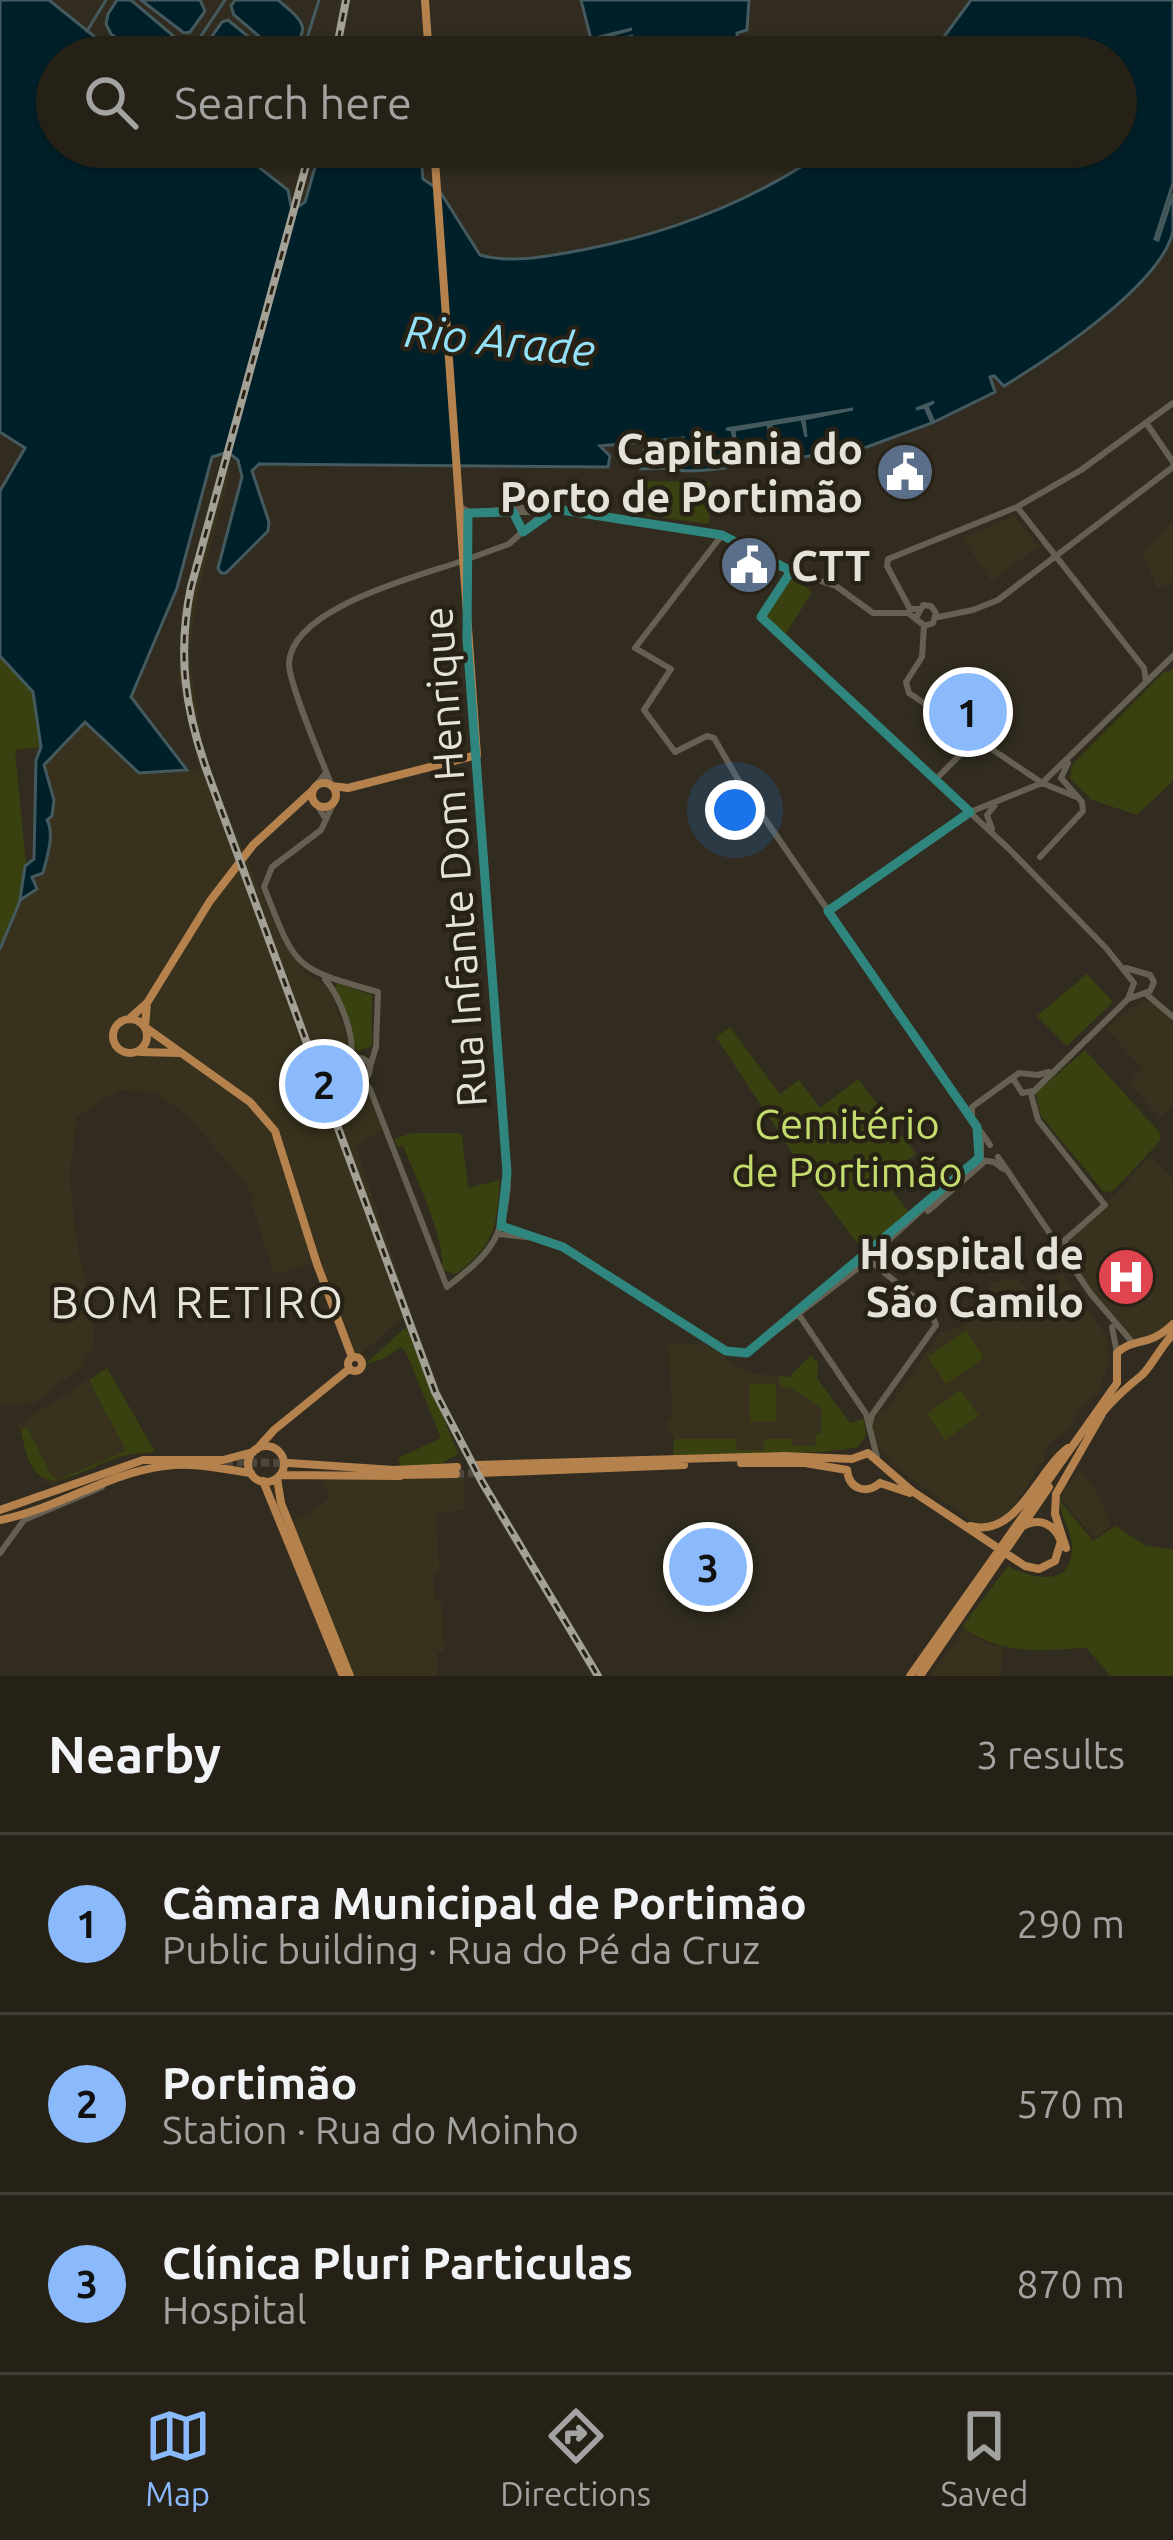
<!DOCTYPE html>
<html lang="en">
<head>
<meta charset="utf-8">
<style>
  :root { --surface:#252117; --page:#2d2920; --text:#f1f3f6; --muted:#a3a3a1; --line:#423e36; --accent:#8abafc }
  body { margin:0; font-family:Ubuntu,sans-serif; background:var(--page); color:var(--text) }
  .you { position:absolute; left:735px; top:810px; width:42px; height:42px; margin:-30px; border:9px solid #fff; border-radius:50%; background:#1a73e8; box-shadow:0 0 0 18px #1a73e833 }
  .badge { display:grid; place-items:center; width:78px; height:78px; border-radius:50%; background:var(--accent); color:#111; font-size:39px; font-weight:700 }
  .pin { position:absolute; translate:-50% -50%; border:6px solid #fff; box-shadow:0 3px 12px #0006 }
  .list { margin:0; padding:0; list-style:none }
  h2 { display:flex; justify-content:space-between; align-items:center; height:156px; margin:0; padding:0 48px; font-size:51px }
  h2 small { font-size:39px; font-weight:400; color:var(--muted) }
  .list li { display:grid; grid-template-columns:78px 1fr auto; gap:36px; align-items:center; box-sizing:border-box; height:180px; padding:0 48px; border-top:3px solid var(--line) }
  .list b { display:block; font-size:45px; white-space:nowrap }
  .list p { margin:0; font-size:39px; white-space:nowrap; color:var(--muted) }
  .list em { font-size:39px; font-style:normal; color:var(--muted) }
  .icon { flex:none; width:66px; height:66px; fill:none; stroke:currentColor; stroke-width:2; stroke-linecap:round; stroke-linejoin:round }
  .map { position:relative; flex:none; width:1173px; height:1676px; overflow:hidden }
  .search { position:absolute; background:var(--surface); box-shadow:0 3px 9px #0004; left:36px; right:36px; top:36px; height:132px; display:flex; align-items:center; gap:30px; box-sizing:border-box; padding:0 42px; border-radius:66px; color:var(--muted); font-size:45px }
  .sheet { height:696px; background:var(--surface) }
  nav { display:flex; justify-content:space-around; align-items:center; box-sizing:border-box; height:168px; border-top:3px solid var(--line); background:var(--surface); font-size:33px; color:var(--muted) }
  nav a { display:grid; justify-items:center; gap:6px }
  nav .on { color:var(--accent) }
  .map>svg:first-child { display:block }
  .built { fill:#38311d }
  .green { fill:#38410f; fill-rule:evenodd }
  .water { fill:#002029; stroke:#455a5e; stroke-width:3 }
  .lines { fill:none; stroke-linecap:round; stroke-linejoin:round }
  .stream { stroke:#455a5e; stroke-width:3 }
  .major-tunnel { stroke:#4c473b; stroke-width:8; stroke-dasharray:8 4; stroke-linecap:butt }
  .minor { stroke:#656051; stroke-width:6 }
  .major { stroke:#b5824e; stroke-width:8 }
  .rail-casing { stroke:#a3a095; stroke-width:8 }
  .rail { stroke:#272215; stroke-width:3; stroke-dasharray:9; stroke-linecap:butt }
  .marked { fill:none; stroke:#2f867e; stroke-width:9; stroke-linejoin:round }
  .labels { text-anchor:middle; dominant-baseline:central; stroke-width:9; stroke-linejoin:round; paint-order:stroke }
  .poi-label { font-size:42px; font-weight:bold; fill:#e5e2d9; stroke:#272215; text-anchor:end }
  .street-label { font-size:42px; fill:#e5e2d9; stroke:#272215 }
  .park-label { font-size:42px; fill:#c4dc6e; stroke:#272215 }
  .water-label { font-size:45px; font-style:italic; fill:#93e1f9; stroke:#272215 }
  .neighbourhood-label { font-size:45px; letter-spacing:3px; fill:#e5e2d9; stroke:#272215 }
</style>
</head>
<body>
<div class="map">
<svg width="1173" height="1676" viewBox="0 0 1173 1676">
  <rect width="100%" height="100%" fill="#312c1f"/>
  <path class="built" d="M224 462 231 471 199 589 189 653 202 739 225 807 279 935 302 970 330 990 350 1046V1051L333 1058 346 1094 366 1089 382 1130 356 1147 410 1310 359 1356 352 1353 318 1262 274 1274 251 1201 255 1199 239 1175 187 1116 155 1092 118 1090 77 1117 70 1174 75 1234 91 1305 94 1344 81 1367 35 1403 0 1405V949L32 877 43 872 52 829 46 820 54 800 43 765 85 721 139 773 199 769 178 679 181 611Z
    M1011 517 1016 518 1036 544 1043 543 991 581 963 539Z
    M1173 521V582L1157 589 1142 552Z
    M1142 1000 1151 1001 1173 1024V1107L1160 1117 1128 1083 1143 1069 1106 1029Z
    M1151 1156 1173 1178V1323L1159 1337 1133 1343 1067 1260 1065 1240 1090 1220Z
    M1062 1273 1107 1337 1108 1366 1097 1396 1083 1405 1070 1427 1045 1448 1044 1461 1007 1515 985 1524 975 1523 894 1467 875 1442 872 1426 879 1410H886L941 1332 961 1327 975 1317 992 1282 1019 1279 1030 1293Z
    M414 1320 453 1422 473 1458 460 1453 429 1381 407 1325Z
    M668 1344 709 1345 743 1370 757 1374 789 1377 811 1355 818 1363 817 1379 850 1423 864 1419 866 1435 862 1443 844 1451 673 1456 674 1439 668 1428V1419L673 1418Z
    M107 1368 155 1452 127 1455 53 1484 42 1481 17 1425Z
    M1080 1468 1102 1501 1111 1526 1094 1538 1060 1498Z
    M333 1477 388 1480 464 1477 465 1510 435 1513 440 1572 433 1575 435 1599 442 1604 444 1651 437 1652V1676H350L288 1522 310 1513 330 1497 321 1480Z
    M485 1480 516 1530 602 1676H594L495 1515 479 1483Z
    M965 1629 987 1644 1003 1646 1001 1676H930Z"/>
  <path class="green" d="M642 481 710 482 709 524 643 515Z
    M790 576 812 592 785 635 763 616Z
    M0 579 85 721 44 765 54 800 52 816 47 820 52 829 43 873 32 877 37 889 20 900 0 949ZM40 747 36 760 34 859 26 865 15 750Z
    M1173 668V781L1137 815 1092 800 1070 778 1072 765 1165 671 1168 673Z
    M1087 974 1113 1002 1067 1046 1037 1016Z
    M337 983 372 995V1046L357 1051 334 989Z
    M730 1027 780 1094 799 1080 820 1108 858 1079 916 1154 883 1179 911 1215 876 1246 867 1241 856 1242 815 1187 716 1037Z
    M1085 1050 1161 1134 1160 1141 1113 1191 1104 1192 1041 1116 1036 1093Z
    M412 1133H457L462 1135 468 1188 500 1180C497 1227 495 1244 456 1274L443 1270C442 1229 418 1184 403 1145L398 1147 394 1139Z
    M406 1327 458 1453 442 1464 401 1466 398 1458 441 1438 406 1352 401 1347 385 1358 364 1365Z
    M966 1331 984 1358 946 1384 928 1357Z
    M811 1355 818 1363 817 1378 850 1423 864 1419 866 1435 858 1447 821 1452 673 1456 674 1439H736L737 1450H763L764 1439H791L792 1446H815L816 1434 821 1433 822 1409 792 1388 780 1386 779 1376 789 1377Z
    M107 1368 155 1452C146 1453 135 1453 126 1455 75 1468 35 1516 21 1430L27 1427 51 1475 57 1480 126 1451 89 1380Z
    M750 1384H776V1422H750Z
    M961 1390 979 1416 945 1440 927 1414Z
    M1060 1501 1093 1541 1115 1526 1146 1546 1173 1549V1676H1110L1087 1648C1037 1650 1004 1656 962 1627L1008 1566C1031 1579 1073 1589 1072 1546 1072 1530 1060 1518 1060 1501Z"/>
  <path class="water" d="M0 0H49L120 57H57V147H233L288 190 291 206 296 208 305 202 321 147H420L423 179 439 190 480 255C514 264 548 256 582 250 672 233 756 200 831 147H1116V57H929L971 0H1173V183L1155 239 1158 240 1173 194C1173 206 1173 219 1173 231 1162 284 1050 358 1004 386L994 376 990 377 995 392 934 422 927 406 934 402 916 409 925 407 932 423 867 447 777 461 771 424 802 419 806 437 804 419 853 409 726 429 732 430 736 449 734 430 768 424 774 460C742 465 697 475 672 469L671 473 665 468 641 469 644 450 684 445 683 438 600 446 610 456 608 467 259 464 252 471 269 522 268 531 226 573H221L218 568 242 477 238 460 228 452 212 457 177 588 131 697 187 770 139 773 85 722 44 765 54 800 52 816 47 820C55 835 47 856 43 873L32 877 37 889 20 900 25 866 34 859 36 760 41 747 33 692 0 656V491L25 448 0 432Z
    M117 0H131L183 44 174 57H141L111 34 106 24 108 14Z
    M141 0H200L205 11 190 32 184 33Z
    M235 0H278C304 22 313 27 287 56L281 55 234 15 231 6Z
    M581 0H749L747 30 737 33 738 48 702 57H664L662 50 624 57 621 47 595 54 594 48 633 36 593 45 591 41 632 29 591 39Z
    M228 20 273 57H211L206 53V45L222 22Z"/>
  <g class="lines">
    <path class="stream" d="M87 31 106 0
      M187 57 225 0
      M301 57 319 0
      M0 949 20 901"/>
    <path class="major-tunnel" d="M225 1462 289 1463
      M456 1474 480 1473"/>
    <path class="minor" d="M1147 424 1173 462
      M461 507 472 514 568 510 722 535 760 561 836 586 873 613H908L925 626 933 623 936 613 931 606 923 605 916 618
      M1017 507 1144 668 1146 681
      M468 513 531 507
      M722 535 635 648 671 669 644 710 675 752 707 736 714 738 740 783 990 1145
      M465 560 509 544 547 510
      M791 571 761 617 1009 849 1106 948 1134 983 1128 999 1031 1094 1038 1120 1105 1205 1065 1240 1067 1260
      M917 609H910L887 566 888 559 1017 507 1081 470 1173 403
      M938 617 973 610 998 600 1173 467
      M924 626 922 657 906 682 909 693 1042 783 1079 798
      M936 779 976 739
      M317 784 326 773
      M332 786C323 763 288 682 289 663 292 608 416 577 459 562
      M335 800 321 830 272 867 264 887C296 969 293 968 378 992L376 1047 370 1067
      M317 805 325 818
      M992 829 987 815 995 805
      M1040 857 1083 811 1082 802 1061 778 1068 763
      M827 911 970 812 1042 783 1173 656
      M1126 968 1150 975 1154 982 1150 991 1131 998
      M325 979C340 997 357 1039 350 1061
      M1145 993 1173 1017
      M348 1069a11 11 0 1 1 22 0a11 11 0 1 1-22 0Z
      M362 1080 370 1089 447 1287C489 1254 502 1242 508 1187L477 755
      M1014 1080 1022 1093 1033 1091
      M972 1118V1107L1019 1073 1038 1075 1049 1072
      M981 1136V1160L994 1162 1003 1169
      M998 1157 1091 1294 1133 1343
      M928 1211 983 1163
      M501 1226 563 1247 726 1351 747 1353 858 1268 979 1158
      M499 1234 534 1238
      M799 1315 866 1414 877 1457
      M1112 1327 1117 1353
      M869 1427 872 1415 936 1325 930 1310 869 1260
      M0 1553 24 1520 102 1487"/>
    <path class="major" d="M425 0 429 57
      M312 795a12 12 0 1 1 24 0a12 12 0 1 1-24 0Z
      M332 786 348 788 477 755 434 147
      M147 1003 145 1027 250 1102 275 1131 317 1264 352 1357
      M129 1019 147 1003 210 901 253 845 312 791
      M113 1036a17 17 0 1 1 34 0a17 17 0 1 1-34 0Z
      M140 1052 179 1053
      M348 1364a7 7 0 1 1 14 0a7 7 0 1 1-14 0Z
      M1103 1412C1115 1397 1127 1387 1142 1375 1151 1367 1161 1346 1173 1334
      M248 1464a18 18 0 1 1 36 0a18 18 0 1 1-36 0Z
      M257 1449 274 1430 349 1369
      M289 1463 394 1470 457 1467
      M741 1463H805L847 1470
      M476 1465 784 1456 852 1459 868 1453 912 1491 1025 1566 1039 1569 1055 1561 1061 1541C1054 1524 1040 1517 1023 1526
      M847 1470C849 1489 866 1495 880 1483
      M480 1473 684 1465
      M280 1475 400 1476
      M399 1475 456 1474
      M277 1478 281 1503 350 1676
      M263 1481 343 1676
      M880 1483 910 1493
      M0 1510 143 1460H223L253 1452
      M0 1520C57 1509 107 1473 165 1466 195 1462 221 1469 251 1473
      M970 1526C1018 1538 1036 1472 1068 1448
      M1066 1548 1055 1514 1056 1494 1102 1414
      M910 1676 1117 1383V1353C1133 1337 1149 1348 1173 1324
      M920 1676 1049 1487"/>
    <g class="rail-casing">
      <path id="rail" d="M335 57 346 0
        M311 147 191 587C177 654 185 710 208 774L435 1392 482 1482 598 1676"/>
    </g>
    <use href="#rail" class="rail"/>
  </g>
  <path class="marked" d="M555 509 722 535 791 571 761 617 970 812 828 911 977 1127 979 1158 747 1353 726 1351 563 1247 501 1226 507 1173 467 639 468 513 513 512 523 532Z"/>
  <defs>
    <g id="civic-disc" transform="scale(3)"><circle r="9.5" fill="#5c6f8a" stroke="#272215"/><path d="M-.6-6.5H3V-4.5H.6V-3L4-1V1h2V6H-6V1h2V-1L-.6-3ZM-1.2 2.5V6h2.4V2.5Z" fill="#fff"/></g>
    <g id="hospital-disc" transform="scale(3)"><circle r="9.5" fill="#e0444e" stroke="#272215"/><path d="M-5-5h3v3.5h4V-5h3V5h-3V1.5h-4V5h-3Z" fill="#fff"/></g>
  </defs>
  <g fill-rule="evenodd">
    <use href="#civic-disc" x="905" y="472"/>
    <use href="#civic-disc" x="749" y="565"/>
    <use href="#hospital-disc" x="1126" y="1277"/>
  </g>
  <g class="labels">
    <g class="poi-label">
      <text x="863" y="448">Capitania do<tspan x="863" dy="48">Porto de Portimão</tspan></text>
      <text x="791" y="565" text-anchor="start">CTT</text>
      <text x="1084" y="1253">Hospital de<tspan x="1084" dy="48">São Camilo</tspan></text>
    </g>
    <g class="street-label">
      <text transform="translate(454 857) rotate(-94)">Rua Infante Dom Henrique</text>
    </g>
    <g class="park-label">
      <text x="847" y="1123">Cemitério<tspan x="847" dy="48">de Portimão</tspan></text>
    </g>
    <g class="water-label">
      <text transform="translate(500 340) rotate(6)">Rio Arade</text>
    </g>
    <g class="neighbourhood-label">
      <text x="198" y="1301">BOM RETIRO</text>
    </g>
  </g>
</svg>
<div class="you"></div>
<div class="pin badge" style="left:968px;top:712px">1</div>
<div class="pin badge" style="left:324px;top:1084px">2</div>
<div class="pin badge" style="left:708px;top:1567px">3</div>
<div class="search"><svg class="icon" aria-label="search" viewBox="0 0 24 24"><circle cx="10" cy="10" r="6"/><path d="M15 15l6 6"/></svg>Search here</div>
</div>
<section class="sheet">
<h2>Nearby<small>3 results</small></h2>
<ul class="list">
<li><span class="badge">1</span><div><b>Câmara Municipal de Portimão</b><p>Public building · Rua do Pé da Cruz</p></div><em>290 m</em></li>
<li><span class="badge">2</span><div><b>Portimão</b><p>Station · Rua do Moinho</p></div><em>570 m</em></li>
<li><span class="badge">3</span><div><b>Clínica Pluri Particulas</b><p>Hospital</p></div><em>870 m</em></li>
</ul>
</section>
<nav>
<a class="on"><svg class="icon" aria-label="map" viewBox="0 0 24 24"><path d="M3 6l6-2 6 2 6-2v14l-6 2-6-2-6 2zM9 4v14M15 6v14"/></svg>Map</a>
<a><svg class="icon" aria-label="directions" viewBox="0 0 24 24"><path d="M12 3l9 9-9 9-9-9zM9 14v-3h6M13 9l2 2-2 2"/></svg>Directions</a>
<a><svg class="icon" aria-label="saved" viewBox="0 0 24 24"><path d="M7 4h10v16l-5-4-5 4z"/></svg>Saved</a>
</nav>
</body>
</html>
